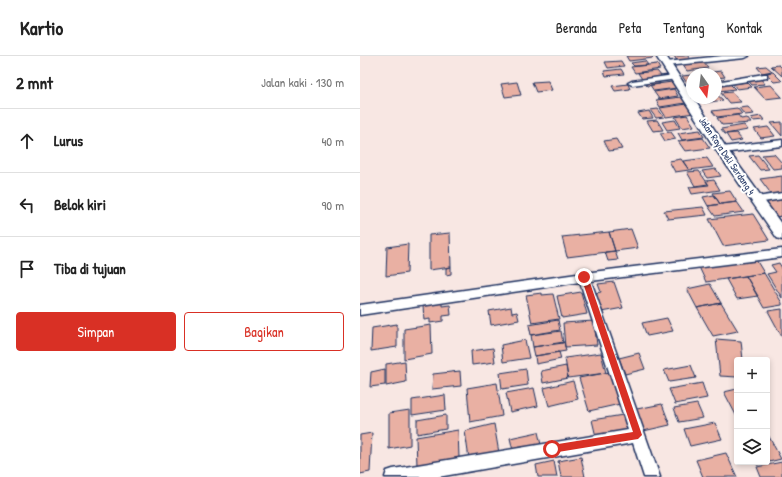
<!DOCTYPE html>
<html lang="id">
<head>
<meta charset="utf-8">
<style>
  :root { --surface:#fff; --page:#f2f2f2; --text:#222; --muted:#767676; --line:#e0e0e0; --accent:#d93025 }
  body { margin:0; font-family:"Patrick Hand",sans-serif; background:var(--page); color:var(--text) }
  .controls { position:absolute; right:12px; bottom:12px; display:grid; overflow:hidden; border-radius:4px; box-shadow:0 2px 6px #0003 }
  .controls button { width:36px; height:36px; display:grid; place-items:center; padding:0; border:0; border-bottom:1px solid var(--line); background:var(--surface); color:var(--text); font:20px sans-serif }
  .compass { position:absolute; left:326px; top:12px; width:36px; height:36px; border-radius:50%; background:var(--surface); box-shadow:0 2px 6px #0003; rotate:166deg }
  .stop { position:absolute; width:12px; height:12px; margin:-9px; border:3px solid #d93025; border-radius:50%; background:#fff }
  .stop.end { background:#d93025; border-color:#fff; box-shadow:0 1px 4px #0008 }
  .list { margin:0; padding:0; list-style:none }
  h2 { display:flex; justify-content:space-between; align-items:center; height:52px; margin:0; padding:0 16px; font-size:17px }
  h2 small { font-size:13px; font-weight:400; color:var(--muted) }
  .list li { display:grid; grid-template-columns:26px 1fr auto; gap:12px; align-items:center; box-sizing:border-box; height:64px; padding:0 16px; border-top:1px solid var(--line) }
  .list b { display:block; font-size:15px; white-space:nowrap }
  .list em { font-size:13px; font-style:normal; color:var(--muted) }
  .actions { display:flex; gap:8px; padding:12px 16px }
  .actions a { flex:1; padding:9px 0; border:1px solid var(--accent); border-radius:4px; text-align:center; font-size:14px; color:var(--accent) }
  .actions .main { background:var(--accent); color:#fff }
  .icon { flex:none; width:22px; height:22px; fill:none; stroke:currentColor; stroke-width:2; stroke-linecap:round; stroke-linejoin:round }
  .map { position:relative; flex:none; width:422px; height:421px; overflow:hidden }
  header { display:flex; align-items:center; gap:24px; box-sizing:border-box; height:56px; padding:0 20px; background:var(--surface); border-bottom:1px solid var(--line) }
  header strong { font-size:19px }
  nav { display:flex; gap:22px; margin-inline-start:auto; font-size:14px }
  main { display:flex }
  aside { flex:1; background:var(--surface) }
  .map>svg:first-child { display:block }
  .building { fill:#e9b0a3; stroke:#1b2f5e }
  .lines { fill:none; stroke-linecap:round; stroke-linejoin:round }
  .minor-casing { stroke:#1b2f5e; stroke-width:3 }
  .tertiary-casing { stroke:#1b2f5e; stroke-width:3 }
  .minor { fill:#fff; fill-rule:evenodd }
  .tertiary { fill:#fff; fill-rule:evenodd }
  .route { fill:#d93025 }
  .labels { text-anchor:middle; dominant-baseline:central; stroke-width:4; stroke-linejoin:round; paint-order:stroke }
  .far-street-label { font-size:10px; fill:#1b2f5e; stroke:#fff }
</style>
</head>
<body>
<header>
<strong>Kartio</strong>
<nav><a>Beranda</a><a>Peta</a><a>Tentang</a><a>Kontak</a></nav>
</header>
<main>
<aside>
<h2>2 mnt<small>Jalan kaki · 130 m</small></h2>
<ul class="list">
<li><svg class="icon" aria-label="ahead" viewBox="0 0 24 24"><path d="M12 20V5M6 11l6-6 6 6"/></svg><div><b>Lurus</b></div><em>40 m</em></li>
<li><svg class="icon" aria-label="left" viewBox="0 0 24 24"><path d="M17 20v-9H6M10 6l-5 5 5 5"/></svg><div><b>Belok kiri</b></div><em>90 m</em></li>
<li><svg class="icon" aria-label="arrive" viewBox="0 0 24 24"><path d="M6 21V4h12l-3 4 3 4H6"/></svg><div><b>Tiba di tujuan</b></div></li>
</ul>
<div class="actions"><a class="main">Simpan</a><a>Bagikan</a></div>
</aside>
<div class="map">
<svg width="422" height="421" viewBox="0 0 422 421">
  <rect width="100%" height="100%" fill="#f8e7e3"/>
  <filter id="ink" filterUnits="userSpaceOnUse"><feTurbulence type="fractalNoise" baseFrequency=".025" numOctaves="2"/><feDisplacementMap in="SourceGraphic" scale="8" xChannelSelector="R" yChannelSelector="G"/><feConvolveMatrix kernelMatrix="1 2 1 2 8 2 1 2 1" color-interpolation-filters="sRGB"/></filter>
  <g filter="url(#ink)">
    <path class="building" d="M266 0H292L293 2 269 5Z
      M314 0H328L331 4 318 6Z
      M261 5 264 10 248 12 245 6Z
      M285 5 288 9 274 10 271 7Z
      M343 6 348 12 327 15 322 8Z
      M297 8 300 13 275 17 271 11Z
      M419 9 422 12V20L411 10Z
      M406 10 412 15 402 17 397 11Z
      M261 13 264 18 246 20 244 15Z
      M297 15 302 21 282 23 278 17Z
      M361 15 365 21 356 22V18H337Z
      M413 16 422 25 414 26 405 17Z
      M332 19V30H329L322 20Z
      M400 22 405 28 392 29 387 23Z
      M298 24 300 28 287 30 284 26Z
      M188 25 192 34 176 36 172 26Z
      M157 26 161 39 145 41 141 28Z
      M312 26 317 32 294 35 290 29Z
      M387 26 392 31 377 33 373 28Z
      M268 28 270 33 255 35 252 30Z
      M370 28 375 33 359 35 356 31V29Z
      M411 29 422 41 405 43 394 31Z
      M314 33 318 40 299 43 294 36Z
      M372 36 381 46 369 47 361 37Z
      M356 38 363 44 344 47 341 42H356Z
      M321 41 326 47 300 51 296 44Z
      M327 48 334 57 306 61 300 52Z
      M388 51 394 58 385 59 379 52Z
      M377 52 382 58 357 61 352 55Z
      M298 53 304 61 296 62 290 54Z
      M289 55 293 62 282 63 278 57Z
      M327 59 334 70 322 72 315 61Z
      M378 59 381 63 387 62 391 67 362 69 357 62Z
      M401 60 404 64 393 65 390 62Z
      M297 64 303 74 293 75 287 65Z
      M315 64 320 72 307 74 302 66Z
      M422 66V80L411 67Z
      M384 69 388 74 365 78 361 73Z
      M408 71 415 80 401 82 394 73Z
      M340 74 344 81 322 84 318 77Z
      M311 76 316 83 305 85 300 77Z
      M376 77 382 84 371 86 366 78Z
      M343 82 350 92 325 95 318 85Z
      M256 83 262 93 249 95 244 85Z
      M414 98 422 107V112L413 113 402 99Z
      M398 99 409 113 400 114 389 100Z
      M347 102 353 111 329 114 323 105Z
      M321 103 329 114 315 116 309 105Z
      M356 113 361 120 347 122 342 115Z
      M339 115 348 128 335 130 327 116Z
      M422 120V138L412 139 400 123Z
      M354 124 360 134 332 138 329 131 349 129 346 125Z
      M370 135 377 146 360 148 353 137Z
      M354 139 360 148 348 150 343 141Z
      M422 141V160L416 161 404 144Z
      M377 146 384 156 355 160 348 150Z
      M343 151 347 159 308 163 304 155Z
      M393 158 409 184 363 190 349 163Z
      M271 173 278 192 255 195 249 176Z
      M249 176 255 195 207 201 202 181Z
      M90 177 91 211 69 214V179Z
      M48 188 47 217 26 220 27 191Z
      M255 195 258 204 248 205 245 196Z
      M395 202 404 217 346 226 339 211Z
      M419 207 422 212V242L407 218 416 216 411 209Z
      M91 211V218L86 219V212Z
      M404 217 422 247V249L404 252 386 220Z
      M386 220 398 240 377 243 366 223Z
      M254 226 263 252 241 256 235 237 241 236 238 228Z
      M350 228 361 247 337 252 327 233Z
      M221 236 227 258 202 262 197 240Z
      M182 237V239L193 238 199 263 172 267 166 239Z
      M82 247V250L90 249 91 259 83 260V265L70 267V263L64 264 63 250Z
      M361 247 378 275 353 280 337 252Z
      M151 251 152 257 157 256 159 264 131 269 129 255Z
      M422 253V281L408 255Z
      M307 262 313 275 287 280 282 267Z
      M198 264 200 274 171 279 169 269Z
      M234 265 237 289 205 291 203 267Z
      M37 268V291L11 295 12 272Z
      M71 269 72 298 44 303V273Z
      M201 275 203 287 173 291 171 279Z
      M356 283 381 285 383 304H377V321L360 320Z
      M165 284 169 302 143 306 141 289Z
      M204 286 206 295 175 300 173 291Z
      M133 292 135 306 112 309 111 295Z
      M199 296 201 303 176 308 175 300Z
      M241 297 246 317 208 322 205 302Z
      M279 297 285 313 265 318 259 302Z
      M45 305 46 326 26 330V308Z
      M331 309 336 322 309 326 304 314Z
      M206 310 208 322 183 327 181 315Z
      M25 313V329L10 331 11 316Z
      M166 313 168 329 142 333 140 317Z
      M100 315 101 330 72 333 73 318Z
      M250 316 260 348 229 355 219 322Z
      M213 325 218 343 189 350 184 332Z
      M137 327 142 360 110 366 107 332Z
      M342 327 347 342 315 348 309 333Z
      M174 332 178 350 150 356 146 337Z
      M377 333V361L364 336Z
      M85 339 86 354 52 359V344Z
      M302 348 310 369 279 376 272 354Z
      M337 348 343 362 319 366 314 352Z
      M50 354V389L29 393V357Z
      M86 359V373L57 378V364Z
      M263 359 269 379 237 385 232 364Z
      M355 367 362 383 330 390 324 373Z
      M134 368 139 397 109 403 105 375Z
      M98 374 99 402 57 410 56 381Z
      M178 376 182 393 154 399 150 382Z
      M12 377 10 416 0 418V379Z
      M407 377 421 403 397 409 396 406H407Z
      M366 397 377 421H343L336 404Z
      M221 401 225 421H201L198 405Z
      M194 405 197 421H178L176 409Z
      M422 406V421H401L397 411Z"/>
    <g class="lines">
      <g class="minor-casing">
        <path id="minor" d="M362 0H389L385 2 306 10 302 8 306 6Z
          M404 18H407V22L356 30V26Z
          M314 19 318 21 317 23 272 29 268 27 272 25Z
          M332 29V35L322 36 318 33 322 30Z
          M422 84V90L362 97 357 94 362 91Z
          M422 137V143L397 147 392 144 397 141Z
          M422 193V201L231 225 300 421H284L273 387 78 421H25L27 415 33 413 268 374 220 226 0 259V249L224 217Z"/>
      </g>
      <g class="tertiary-casing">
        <path id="tertiary" d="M296 0H306L332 40V42H334L367 93 422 169V184L417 182 356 94Z"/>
      </g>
      <use href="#minor" class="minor"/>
      <use href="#tertiary" class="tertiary"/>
    </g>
  </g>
  <path class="route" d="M222 219H227L228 221 282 379 278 383 192 397 189 396 188 393 189 390 192 389 273 376 221 221Z"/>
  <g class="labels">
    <g class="far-street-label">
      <text transform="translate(367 100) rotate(56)">Jalan Raya Deli Serdang 4</text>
    </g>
  </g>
</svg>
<div class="controls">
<button>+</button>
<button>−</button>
<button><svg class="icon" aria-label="layers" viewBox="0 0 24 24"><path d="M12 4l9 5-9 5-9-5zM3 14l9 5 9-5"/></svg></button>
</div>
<svg class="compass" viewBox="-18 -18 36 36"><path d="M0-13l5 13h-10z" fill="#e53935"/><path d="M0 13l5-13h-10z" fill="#767676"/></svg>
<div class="stop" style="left:192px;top:393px"></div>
<div class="stop end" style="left:224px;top:221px"></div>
</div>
</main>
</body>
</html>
